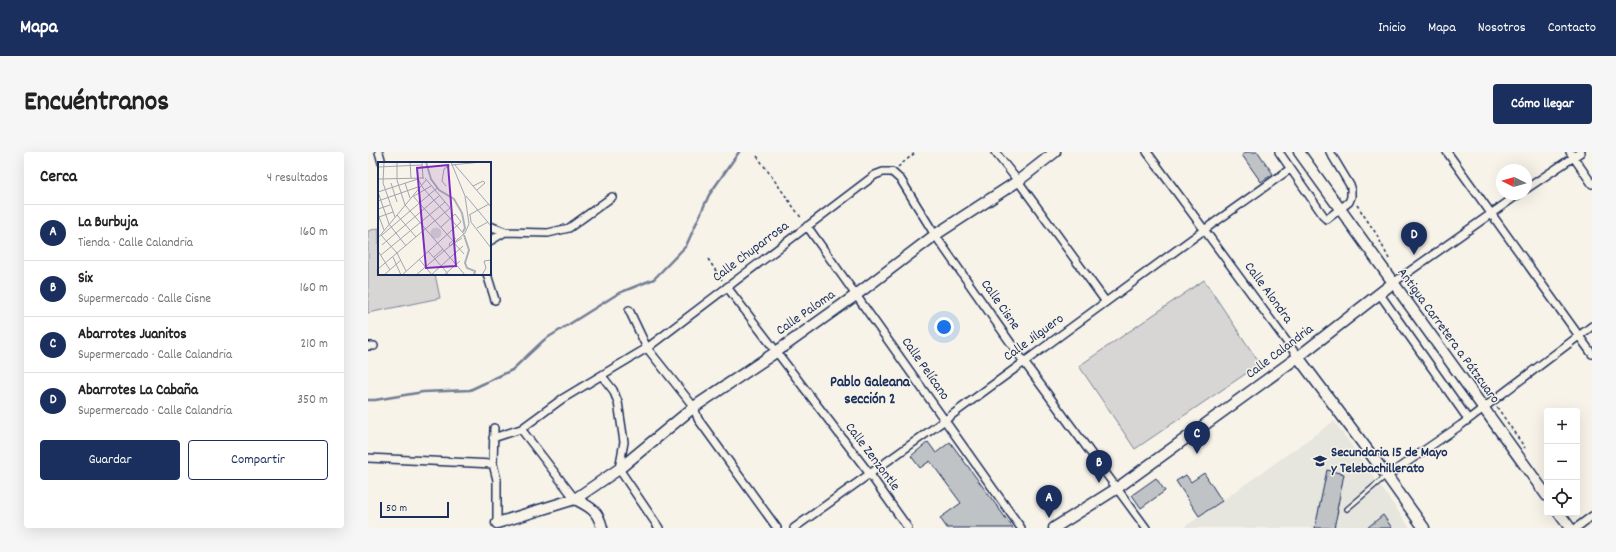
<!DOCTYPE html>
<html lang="es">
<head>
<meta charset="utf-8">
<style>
  :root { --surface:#fff; --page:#f6f6f6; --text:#222; --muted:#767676; --line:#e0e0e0; --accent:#1b2f5e }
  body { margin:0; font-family:Dekko,sans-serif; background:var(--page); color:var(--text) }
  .controls { position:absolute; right:12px; bottom:12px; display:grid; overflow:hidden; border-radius:4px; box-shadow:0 4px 16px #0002 }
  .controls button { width:36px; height:36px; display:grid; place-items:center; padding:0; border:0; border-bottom:1px solid var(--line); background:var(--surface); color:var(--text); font:20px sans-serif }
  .compass { position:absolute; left:1128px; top:12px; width:36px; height:36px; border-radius:50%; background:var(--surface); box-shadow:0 4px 16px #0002; rotate:275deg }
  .scale { position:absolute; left:12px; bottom:10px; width:69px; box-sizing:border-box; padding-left:4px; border:2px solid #1b2f5e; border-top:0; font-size:11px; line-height:14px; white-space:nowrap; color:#1b2f5e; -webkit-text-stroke:3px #f7f3e8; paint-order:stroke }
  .you { position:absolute; left:576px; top:175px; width:14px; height:14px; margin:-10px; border:3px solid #fff; border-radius:50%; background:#1a73e8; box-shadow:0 0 0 6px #1a73e833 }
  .badge { display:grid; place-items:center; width:26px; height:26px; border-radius:50%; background:var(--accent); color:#fff; font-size:13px; font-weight:700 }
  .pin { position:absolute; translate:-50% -33px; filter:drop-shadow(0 1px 2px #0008) }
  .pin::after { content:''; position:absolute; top:21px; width:14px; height:12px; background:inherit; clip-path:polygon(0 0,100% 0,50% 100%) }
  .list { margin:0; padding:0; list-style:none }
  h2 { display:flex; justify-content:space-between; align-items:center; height:52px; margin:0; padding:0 16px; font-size:17px }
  h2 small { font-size:13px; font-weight:400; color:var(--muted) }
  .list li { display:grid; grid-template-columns:26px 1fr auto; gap:12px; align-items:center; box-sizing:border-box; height:56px; padding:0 16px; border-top:1px solid var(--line) }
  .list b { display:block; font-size:15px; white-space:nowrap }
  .list p { margin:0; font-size:13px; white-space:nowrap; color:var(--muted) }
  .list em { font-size:13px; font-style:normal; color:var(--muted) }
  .actions { display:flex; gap:8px; padding:12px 16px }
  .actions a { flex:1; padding:9px 0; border:1px solid var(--accent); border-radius:4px; text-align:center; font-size:14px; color:var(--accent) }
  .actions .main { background:var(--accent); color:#fff }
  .icon { flex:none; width:22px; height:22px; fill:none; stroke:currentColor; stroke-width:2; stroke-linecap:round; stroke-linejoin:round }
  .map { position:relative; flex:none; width:1224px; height:376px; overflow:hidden; border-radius:4px }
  header { display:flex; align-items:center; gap:24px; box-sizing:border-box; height:56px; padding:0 20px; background:var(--accent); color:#fff }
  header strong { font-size:19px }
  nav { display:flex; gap:22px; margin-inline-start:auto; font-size:14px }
  .intro { display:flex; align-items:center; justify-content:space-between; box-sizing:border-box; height:96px; padding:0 24px }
  h1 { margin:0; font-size:28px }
  .button { padding:10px 18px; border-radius:4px; background:var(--accent); color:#fff; font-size:14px; font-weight:700 }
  main { display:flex; gap:24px; padding:0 24px }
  aside { flex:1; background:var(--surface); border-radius:4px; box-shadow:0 4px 16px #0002 }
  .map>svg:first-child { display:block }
  .built { fill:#e6e5de }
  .green { fill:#d7d6d4; stroke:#798299 }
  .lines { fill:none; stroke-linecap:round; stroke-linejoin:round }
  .stream { stroke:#727c95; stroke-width:2.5 }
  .building { fill:#c0c3c5; stroke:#1b2f5e }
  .lane-casing { stroke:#1b2f5e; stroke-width:6 }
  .street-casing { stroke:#1b2f5e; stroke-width:10 }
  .secondary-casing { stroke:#1b2f5e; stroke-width:13 }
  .path { stroke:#1b2f5e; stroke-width:1.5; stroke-dasharray:3 3; stroke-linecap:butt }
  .lane { stroke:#f7f3e8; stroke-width:3.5 }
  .street { stroke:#f7f3e8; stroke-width:7 }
  .secondary { stroke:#f7f3e8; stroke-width:10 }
  .labels { text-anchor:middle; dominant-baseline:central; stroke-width:3; stroke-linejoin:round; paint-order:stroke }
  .street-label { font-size:14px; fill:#1b2f5e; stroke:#f7f3e8 }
  .poi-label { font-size:14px; font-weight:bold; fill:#1b2f5e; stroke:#f7f3e8; text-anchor:start }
  .neighbourhood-label { font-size:15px; font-weight:bold; fill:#1b2f5e; stroke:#f7f3e8 }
  .inset-river { fill:none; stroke:#acb0b9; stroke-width:2 }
  .inset-road { fill:none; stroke:#9fa5b1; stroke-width:1 }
  .view { fill:#7b2cbf; fill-opacity:0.15; stroke:#7b2cbf; stroke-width:2 }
  .inset-edge { fill:none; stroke:#1b2f5e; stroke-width:2 }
</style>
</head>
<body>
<header>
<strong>Mapa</strong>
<nav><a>Inicio</a><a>Mapa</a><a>Nosotros</a><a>Contacto</a></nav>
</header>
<div class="intro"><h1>Encuéntranos</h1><a class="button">Cómo llegar</a></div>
<main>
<aside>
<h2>Cerca<small>4 resultados</small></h2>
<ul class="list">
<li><span class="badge">A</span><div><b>La Burbuja</b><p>Tienda · Calle Calandria</p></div><em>160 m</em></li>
<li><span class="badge">B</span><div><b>Six</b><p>Supermercado · Calle Cisne</p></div><em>160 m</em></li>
<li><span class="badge">C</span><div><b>Abarrotes Juanitos</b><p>Supermercado · Calle Calandria</p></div><em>210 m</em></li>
<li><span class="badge">D</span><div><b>Abarrotes La Cabaña</b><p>Supermercado · Calle Calandria</p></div><em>350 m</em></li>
</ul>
<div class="actions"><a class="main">Guardar</a><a>Compartir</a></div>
</aside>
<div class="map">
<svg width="1224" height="376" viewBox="0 0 1224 376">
  <rect width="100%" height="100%" fill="#f7f3e8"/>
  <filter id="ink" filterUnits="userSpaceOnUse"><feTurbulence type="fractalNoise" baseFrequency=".025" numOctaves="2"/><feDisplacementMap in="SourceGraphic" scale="8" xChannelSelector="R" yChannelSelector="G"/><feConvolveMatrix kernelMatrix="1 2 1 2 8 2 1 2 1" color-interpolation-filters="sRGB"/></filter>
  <g filter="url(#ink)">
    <path class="built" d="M966 269 1042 376H815L854 349Z"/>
    <path class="green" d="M11 76V122H67L72 146 0 161V79Z
      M836 128 892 212 767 297 711 214Z"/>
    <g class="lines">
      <path class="stream" d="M0 248H7L55 240 102 238 144 218 176 188 251 141 286 127 318 94 341 43 371 0"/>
    </g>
    <path class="building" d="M878 0H890L905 22 893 30 874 3Z
      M560 290 568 301 582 290 645 376H579L572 366 593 351 562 309 552 316 543 304Z
      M959 318 976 322 969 358H970L966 376H947Z
      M836 321 854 349 831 364 808 329 818 323 823 330Z
      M788 326 797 339 773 356 764 343Z
      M1015 363 1024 376H999Z"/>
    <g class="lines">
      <g class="lane-casing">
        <path id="lane" d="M979 357 1018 324"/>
      </g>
      <g class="street-casing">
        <path id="street" d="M11 0 14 11
          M627 0 650 29 738 150
          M779 0 930 205
          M911 0 957 66 959 67 981 50 983 45V35L962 0
          M1079 0 1224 202
          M1202 0 1224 32
          M1158 37 1213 0
          M122 74 137 80 180 81 201 76 244 45
          M439 74 653 376
          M122 89 137 80
          M119 122 127 148
          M1025 131 1151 42
          M359 135 501 321 540 376
          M1011 141 1100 267
          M261 158 279 196 326 255 330 267 409 376
          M0 194H6
          M234 224 245 238 250 250 256 290 251 317 291 376
          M126 276 125 312 129 328V371
          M153 277 207 347
          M125 286 153 277 194 247 279 196 507 23 515 20H524L533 28 567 83 656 210 778 376
          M0 306 125 312
          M1019 324 1093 273 1224 174
          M426 376 577 268 836 78 922 17
          M1208 376 1224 364"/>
      </g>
      <g class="secondary-casing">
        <path id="secondary" d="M931 0 1179 344
          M930 205 1019 324 1056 376
          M207 347C222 355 230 358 234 376
          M1191 361 1202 376
          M129 371 207 347 251 317 326 255 408 200 488 143 567 83 650 29 687 0
          M686 376 748 337 930 205 1025 131"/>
      </g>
      <path class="path" d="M389 4 434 67
        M530 15 548 0
        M989 53 1009 83 1021 107
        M340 107 354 128
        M1105 223 1119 242
        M1129 255 1157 296"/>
      <use href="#lane" class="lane"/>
      <use href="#street" class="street"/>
      <use href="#secondary" class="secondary"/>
    </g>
  </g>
  <defs>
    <g id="school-bare" transform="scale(1.08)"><path d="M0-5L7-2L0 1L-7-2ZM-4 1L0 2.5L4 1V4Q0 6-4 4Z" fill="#1b2f5e" stroke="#f7f3e8" stroke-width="2.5" paint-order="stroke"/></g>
  </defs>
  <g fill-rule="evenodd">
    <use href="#school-bare" x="952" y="309"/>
  </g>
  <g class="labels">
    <g class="street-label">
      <text transform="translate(383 100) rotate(-37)">Calle Chuparrosa</text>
      <text transform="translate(900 141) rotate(54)">Calle Alondra</text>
      <text transform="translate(632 153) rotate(55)">Calle Cisne</text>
      <text transform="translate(438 161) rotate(-35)">Calle Paloma</text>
      <text transform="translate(1080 184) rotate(54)">Antigua Carretera a Pátzcuaro</text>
      <text transform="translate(666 186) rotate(-36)">Calle Jilguero</text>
      <text transform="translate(912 200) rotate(-37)">Calle Calandria</text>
      <text transform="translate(557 217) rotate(55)">Calle Pelícano</text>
      <text transform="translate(504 305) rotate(53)">Calle Zenzontle</text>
    </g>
    <g class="poi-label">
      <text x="963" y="301">Secundaria 15 de Mayo<tspan x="963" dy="16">y Telebachillerato</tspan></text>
    </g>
    <g class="neighbourhood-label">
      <text x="502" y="231">Pablo Galeana<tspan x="502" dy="17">sección 2</tspan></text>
    </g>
  </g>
  <g transform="translate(10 10)">
    <rect width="113" height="113" fill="#f7f3e8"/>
    <path d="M52.5 71a5.5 5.5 0 1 1 11 0a5.5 5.5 0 1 1-11 0Z" fill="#d7d6d4"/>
    <path class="inset-river" d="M48 0 53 17 61 28 76 37 84 51 87 66 85 70M86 73 91 88 87 101 89 106 97 109 96 113"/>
    <path class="inset-road" d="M6 0 5 21 17 55M19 0V18L27 43 87 113M32 0 33 16M44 0 45 16M73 3 104 0M77 3 113 45M0 5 44 3M0 17 46 16M40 17 45 26 86 72M13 21 19 40M27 21 32 36M68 24 64 19 66 7 72 3M95 24 105 19 107 21 99 28M35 34 75 79M36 34 53 24M88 34 113 64M0 39 40 25M0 47 12 43M0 52 6 68M19 53 38 75M91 53 111 42M92 53 93 60 113 86M1 55 15 50M99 66 110 60M3 73 19 91 28 109M4 73 59 26M0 76 48 18M78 76 71 82 72 84 84 76M77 82 86 92M4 83 61 34M28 84 11 62 0 30 40 17M0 89 12 108M50 89 71 113M3 93 67 40M15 95 23 113M56 95 65 87M41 97 54 113M0 107 72 46 47 16M6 113 23 98M24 113 83 60 77 52 63 65M38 113 87 71 91 62 87 34 73 0M53 113 85 84M66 113 82 99M104 113 108 106 106 99 113 98"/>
    <path class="view" d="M70 3 78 104 48 106 39 6Z"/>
    <rect width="113" height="113" class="inset-edge"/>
  </g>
</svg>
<div class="controls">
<button>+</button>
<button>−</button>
<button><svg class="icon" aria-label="locate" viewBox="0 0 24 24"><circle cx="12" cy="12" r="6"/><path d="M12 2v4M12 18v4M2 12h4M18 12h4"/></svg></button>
</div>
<svg class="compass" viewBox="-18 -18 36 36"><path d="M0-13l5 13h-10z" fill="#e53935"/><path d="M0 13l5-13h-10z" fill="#767676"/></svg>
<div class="scale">50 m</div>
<div class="you"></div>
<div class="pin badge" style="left:681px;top:366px">A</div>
<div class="pin badge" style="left:731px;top:331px">B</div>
<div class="pin badge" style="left:829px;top:302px">C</div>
<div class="pin badge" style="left:1046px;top:103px">D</div>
</div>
</main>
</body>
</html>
